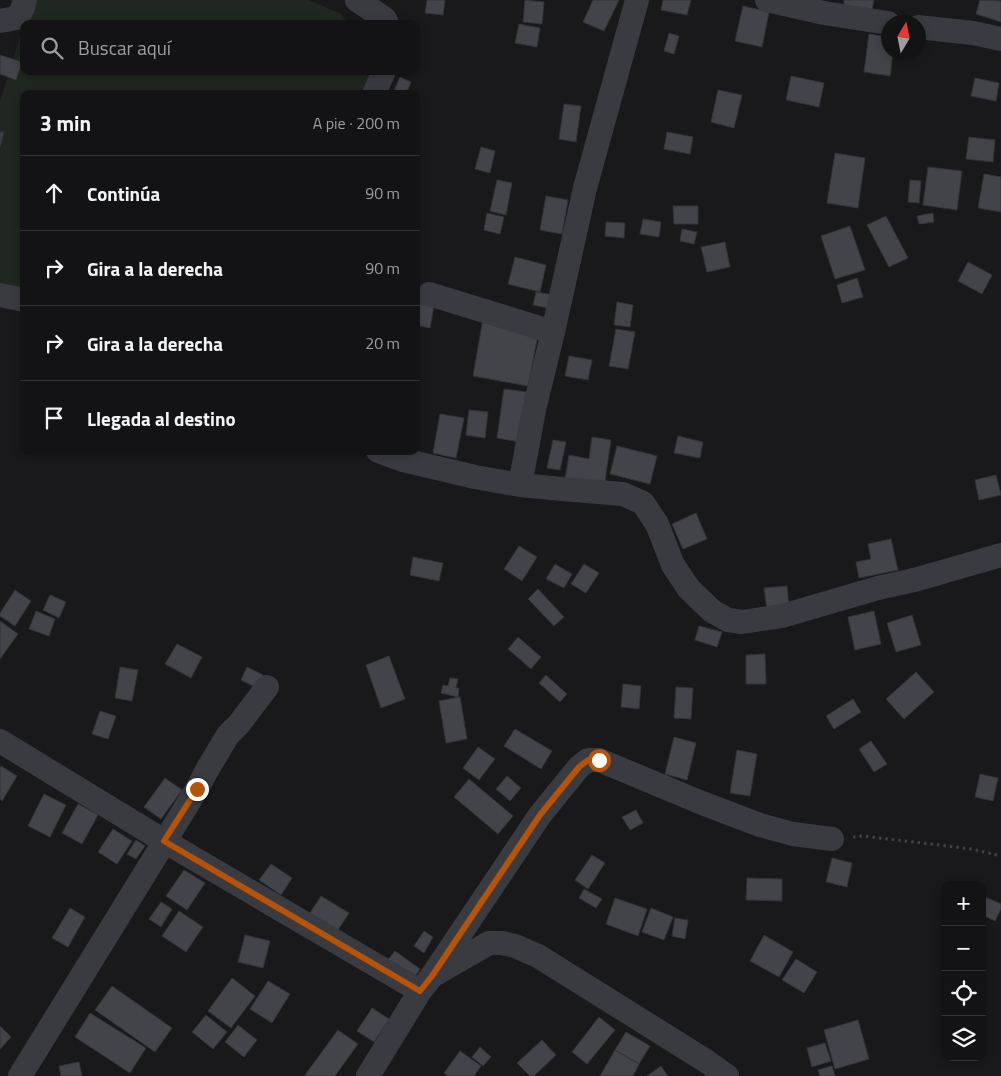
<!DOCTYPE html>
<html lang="es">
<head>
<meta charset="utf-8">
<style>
  :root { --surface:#131315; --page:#1c1c1e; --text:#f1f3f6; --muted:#9d9ea0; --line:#323234 }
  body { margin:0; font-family:"Titillium Web",sans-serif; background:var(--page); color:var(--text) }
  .controls { position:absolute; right:15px; bottom:15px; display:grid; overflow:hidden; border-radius:10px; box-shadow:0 2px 8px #0003 }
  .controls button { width:45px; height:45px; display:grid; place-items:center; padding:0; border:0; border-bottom:1px solid var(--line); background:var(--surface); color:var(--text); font:25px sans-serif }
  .compass { position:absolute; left:881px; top:15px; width:45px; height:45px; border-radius:50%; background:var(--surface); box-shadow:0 2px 8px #0003; rotate:10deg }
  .stop { position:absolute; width:15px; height:15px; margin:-11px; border:4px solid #b45309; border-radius:50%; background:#fff }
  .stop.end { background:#b45309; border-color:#fff; box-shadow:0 1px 5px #0008 }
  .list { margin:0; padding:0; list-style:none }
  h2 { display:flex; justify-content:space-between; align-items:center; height:65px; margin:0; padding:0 20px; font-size:21px }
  h2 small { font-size:16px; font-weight:400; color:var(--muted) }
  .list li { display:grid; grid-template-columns:32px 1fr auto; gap:15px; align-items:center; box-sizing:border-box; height:75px; padding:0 20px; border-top:1px solid var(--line) }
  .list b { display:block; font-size:19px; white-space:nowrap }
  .list em { font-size:16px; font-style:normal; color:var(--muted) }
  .icon { flex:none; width:28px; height:28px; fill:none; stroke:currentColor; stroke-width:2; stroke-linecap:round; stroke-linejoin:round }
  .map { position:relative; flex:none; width:1001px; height:1076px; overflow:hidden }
  .search { position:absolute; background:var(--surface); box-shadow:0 2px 8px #0003; left:20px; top:20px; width:400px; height:55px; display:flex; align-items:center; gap:12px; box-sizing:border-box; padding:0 18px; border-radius:10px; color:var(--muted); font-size:19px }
  .panel { position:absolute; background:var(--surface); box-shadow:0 2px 8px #0003; left:20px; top:90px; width:400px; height:365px; border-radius:10px }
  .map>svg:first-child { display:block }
  .green { fill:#1f2720 }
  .building { fill:#434449; stroke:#333338 }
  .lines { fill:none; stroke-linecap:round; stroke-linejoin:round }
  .path { stroke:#404248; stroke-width:3; stroke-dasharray:2.5 4; stroke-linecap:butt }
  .minor { stroke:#3a3b41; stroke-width:24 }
  .route { stroke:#b45309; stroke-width:6 }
</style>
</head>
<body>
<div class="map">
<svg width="1001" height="1076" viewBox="0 0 1001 1076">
  <rect width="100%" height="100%" fill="#19191c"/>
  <path class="green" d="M31 0H309L341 14 349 24H24V71H376L366 94H24V295L0 290V102Z"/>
  <path class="building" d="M427 0H445L443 15 425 13Z
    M525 0 544 2 542 24 523 22Z
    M593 0H619L604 31 583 22Z
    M663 0H691L687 15 661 10Z
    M844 0H874L872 9 844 5Z
    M980 0 1001 1V22L976 14Z
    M743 6 769 12 762 47 735 41Z
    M519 24 540 28 537 47 515 43Z
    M669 33 679 36 674 54 664 51Z
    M869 34 888 37V52H893L890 76 864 72Z
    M0 55 22 62 16 80 0 74Z
    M791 76 824 83 819 107 786 100Z
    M400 77 411 82 406 94H401L394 91Z
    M975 78 999 83 996 101 971 96Z
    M718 90 742 95 734 128 711 122Z
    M564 104 581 106 576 142 559 139Z
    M0 132H4L0 147Z
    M667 132 693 137 690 154 664 149Z
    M969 137 995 140 993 162 966 159Z
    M481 147 495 151 490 173 475 169Z
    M835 153 865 158 858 208 827 203Z
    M928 167 962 171 957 210 923 205Z
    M984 174 1001 177V212L978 208Z
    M497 180 512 183 506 215 490 211Z
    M910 180 921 181 919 203 908 202Z
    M546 196 568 200 562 234 540 230Z
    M673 206H698V224H674Z
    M487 213 504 217 500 234 484 230Z
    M933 213 934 222 919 224 917 216Z
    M886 216 908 258 889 267 867 225Z
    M643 219 661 222 659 237 640 234Z
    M606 222 625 223 624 238 605 236Z
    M850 226 865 270 835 279 821 236Z
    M682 229 697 232 694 244 680 241Z
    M725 242 730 267 707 272 701 247Z
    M515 257 546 265 540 292 508 284Z
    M968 262 992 275 982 294 958 281Z
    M857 278 863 297 842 303 837 285Z
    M536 292 554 295 552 309 533 305Z
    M416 296 435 300 430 328 416 325Z
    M617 302 633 305 630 327 614 325Z
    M483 319 539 329 528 386 473 376Z
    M616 329 635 332 628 369 609 366Z
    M569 356 592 360 588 380 565 376Z
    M504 389 527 392 520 442 497 438Z
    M469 410 488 412 485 438 466 435Z
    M440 414 464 418 456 458 433 453Z
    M678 436 703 442 700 458 674 453Z
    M592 437 611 440 604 487 565 480 569 455 589 459Z
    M553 440 566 442 560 470 547 468Z
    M617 446 657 456 650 484 610 474Z
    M996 475 1001 495 979 500 975 480Z
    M696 513 707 539 683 549 672 524Z
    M891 539 898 570 859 578 856 562 871 559 868 544Z
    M519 546 537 557 522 581 504 569Z
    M413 557 443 563 439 581 410 575Z
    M555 564 572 574 564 588 546 579Z
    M584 564 599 573 586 593 571 584Z
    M787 586 789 608 767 610 764 588Z
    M538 589 564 617 554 626 528 599Z
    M15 590 31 601 15 626 0 616V613Z
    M50 595 66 602 59 618 43 610Z
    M36 611 55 619 49 636 29 629Z
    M874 611 881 644 855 650 848 617Z
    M912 615 921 645 896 652 887 623Z
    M0 621 18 634 0 659Z
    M699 626 722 632 717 647 695 640Z
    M518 637 541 657 531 669 508 649Z
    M177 644 202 657 191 678 165 664Z
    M765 654 766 684H746V655Z
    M389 656 405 699 381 708 366 665Z
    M120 667 138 670 132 701 115 698Z
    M247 667 263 675 257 688 241 680Z
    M916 672 934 692 904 719 886 699Z
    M546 675 567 694 560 702 539 683Z
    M450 678 458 679 456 688H459L458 697 441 693 443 685 448 686Z
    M623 684 641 686 639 709 621 707Z
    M676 687 693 688 691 719 674 718Z
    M460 697 467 739 446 743 439 701Z
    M853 699 861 712 834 729 826 716Z
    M100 711 116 716 108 739 92 734Z
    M515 729 552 751 541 769 504 746Z
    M674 737 696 743 687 780 665 774Z
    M871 741 887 764 874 772 859 749Z
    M478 747 495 759 479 780 463 768Z
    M737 750 757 754 750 796 730 793Z
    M1 766 17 776 2 801 0 799V768Z
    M980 774 998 778 993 801 975 797Z
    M507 776 521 788 510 801 496 789Z
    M165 778 182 790 161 819 144 807Z
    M469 779 513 816 498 834 454 797Z
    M44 794 66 805 50 837 28 826Z
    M78 804 98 815 82 844 62 833Z
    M636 810 643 823 630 830 622 817Z
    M113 829 132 841 117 864 98 852Z
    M136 840 145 846 136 859 127 854Z
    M592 855 605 863 588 889 575 880Z
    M832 858 852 863 847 887 826 882Z
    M271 864 292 878 281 895 259 880Z
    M184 870 205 883 187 910 166 896Z
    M747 878 782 879V901L746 900Z
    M584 889 602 899 596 908 579 898Z
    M321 896 349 913 336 933 308 916Z
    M983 896 1001 904V909L995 921 982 915V899Z
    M615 898 647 909 638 936 606 924Z
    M161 902 172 909 161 927 149 919Z
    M70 908 85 917 68 947 52 938Z
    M651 908 673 917 664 940 642 932Z
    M179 911 203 927 186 952 162 936Z
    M675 918 688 920 685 939 672 936Z
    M424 931 433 937 424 953 414 946Z
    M245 935 270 941 263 968 238 962Z
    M764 935 793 952 779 977 750 961Z
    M395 951 420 969 413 980 387 961Z
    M796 959 817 972 804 993 782 980Z
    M232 978 255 996 231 1028 208 1011Z
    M268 981 290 994 272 1023 250 1009Z
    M112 986 172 1028 155 1052 95 1010Z
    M372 1008 389 1019 374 1042 357 1031Z
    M90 1013 146 1048 130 1073 75 1037Z
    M206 1015 227 1032 213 1049 192 1032Z
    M599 1017 615 1030 587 1064 572 1052Z
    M858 1020 869 1059 835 1069 824 1030Z
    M238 1025 257 1040 244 1057 225 1042Z
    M0 1026 11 1037 0 1049Z
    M338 1030 358 1044 335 1076H307L305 1075Z
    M626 1032 650 1046 639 1064 615 1050Z
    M542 1040 556 1055 534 1076H530L517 1063Z
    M825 1043 831 1061 812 1067 807 1048Z
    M480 1047 491 1057 483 1066 472 1057Z
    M615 1050 639 1064 633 1076H600Z
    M460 1051 481 1066 474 1076H448L444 1073Z
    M79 1062 82 1076H61L59 1066Z
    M661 1066 668 1076H647Z
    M832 1066 835 1076H820L818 1070Z"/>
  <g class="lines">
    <path class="path" d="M853 837 863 836 972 849 1001 856"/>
    <path class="minor" d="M357 0 385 19 387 24
      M767 0 824 13 888 23
      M0 21 17 18 22 10 25 0
      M918 27 973 33 1001 39
      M374 94 384 71
      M429 294 553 332
      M0 295 24 300
      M378 451 403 460 475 477 520 485 562 489 623 494 643 503 657 524 673 565 689 589 712 611 728 620 742 622 782 616 878 588 918 579 1001 555
      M520 485 534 410 553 332 585 188 637 0
      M0 741 164 841 420 991
      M437 973 489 943H502L515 946 538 956 706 1061 727 1076
      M20 1076 197 789 207 770 228 735 239 724 267 687
      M368 1076 420 991 432 976 540 815 579 767 588 760H599L702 803 760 825 793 834 832 839"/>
  </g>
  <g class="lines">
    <path class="route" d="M197 789 164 841 420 991 432 976 540 815 579 767 588 760H599"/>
  </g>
</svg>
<div class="controls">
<button>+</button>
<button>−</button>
<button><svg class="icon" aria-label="locate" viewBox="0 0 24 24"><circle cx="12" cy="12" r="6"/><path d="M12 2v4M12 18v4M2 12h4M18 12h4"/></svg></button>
<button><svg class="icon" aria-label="layers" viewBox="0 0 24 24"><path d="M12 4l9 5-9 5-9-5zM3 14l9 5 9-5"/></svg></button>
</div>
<svg class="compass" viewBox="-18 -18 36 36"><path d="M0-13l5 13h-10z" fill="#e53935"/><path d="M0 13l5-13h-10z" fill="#9d9ea0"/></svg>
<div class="stop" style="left:599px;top:760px"></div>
<div class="stop end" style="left:197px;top:789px"></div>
<div class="search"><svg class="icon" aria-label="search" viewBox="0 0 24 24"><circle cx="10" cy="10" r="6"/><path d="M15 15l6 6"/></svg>Buscar aquí</div>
<section class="panel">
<h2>3 min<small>A pie · 200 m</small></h2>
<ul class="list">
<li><svg class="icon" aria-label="ahead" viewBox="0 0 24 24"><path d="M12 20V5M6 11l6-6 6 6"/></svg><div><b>Continúa</b></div><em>90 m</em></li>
<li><svg class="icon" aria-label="right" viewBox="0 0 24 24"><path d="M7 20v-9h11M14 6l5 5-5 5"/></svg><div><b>Gira a la derecha</b></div><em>90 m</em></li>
<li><svg class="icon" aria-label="right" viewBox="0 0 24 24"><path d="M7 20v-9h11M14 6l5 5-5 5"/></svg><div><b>Gira a la derecha</b></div><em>20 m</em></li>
<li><svg class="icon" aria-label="arrive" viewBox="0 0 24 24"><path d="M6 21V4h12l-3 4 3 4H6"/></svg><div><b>Llegada al destino</b></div></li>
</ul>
</section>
</div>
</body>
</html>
